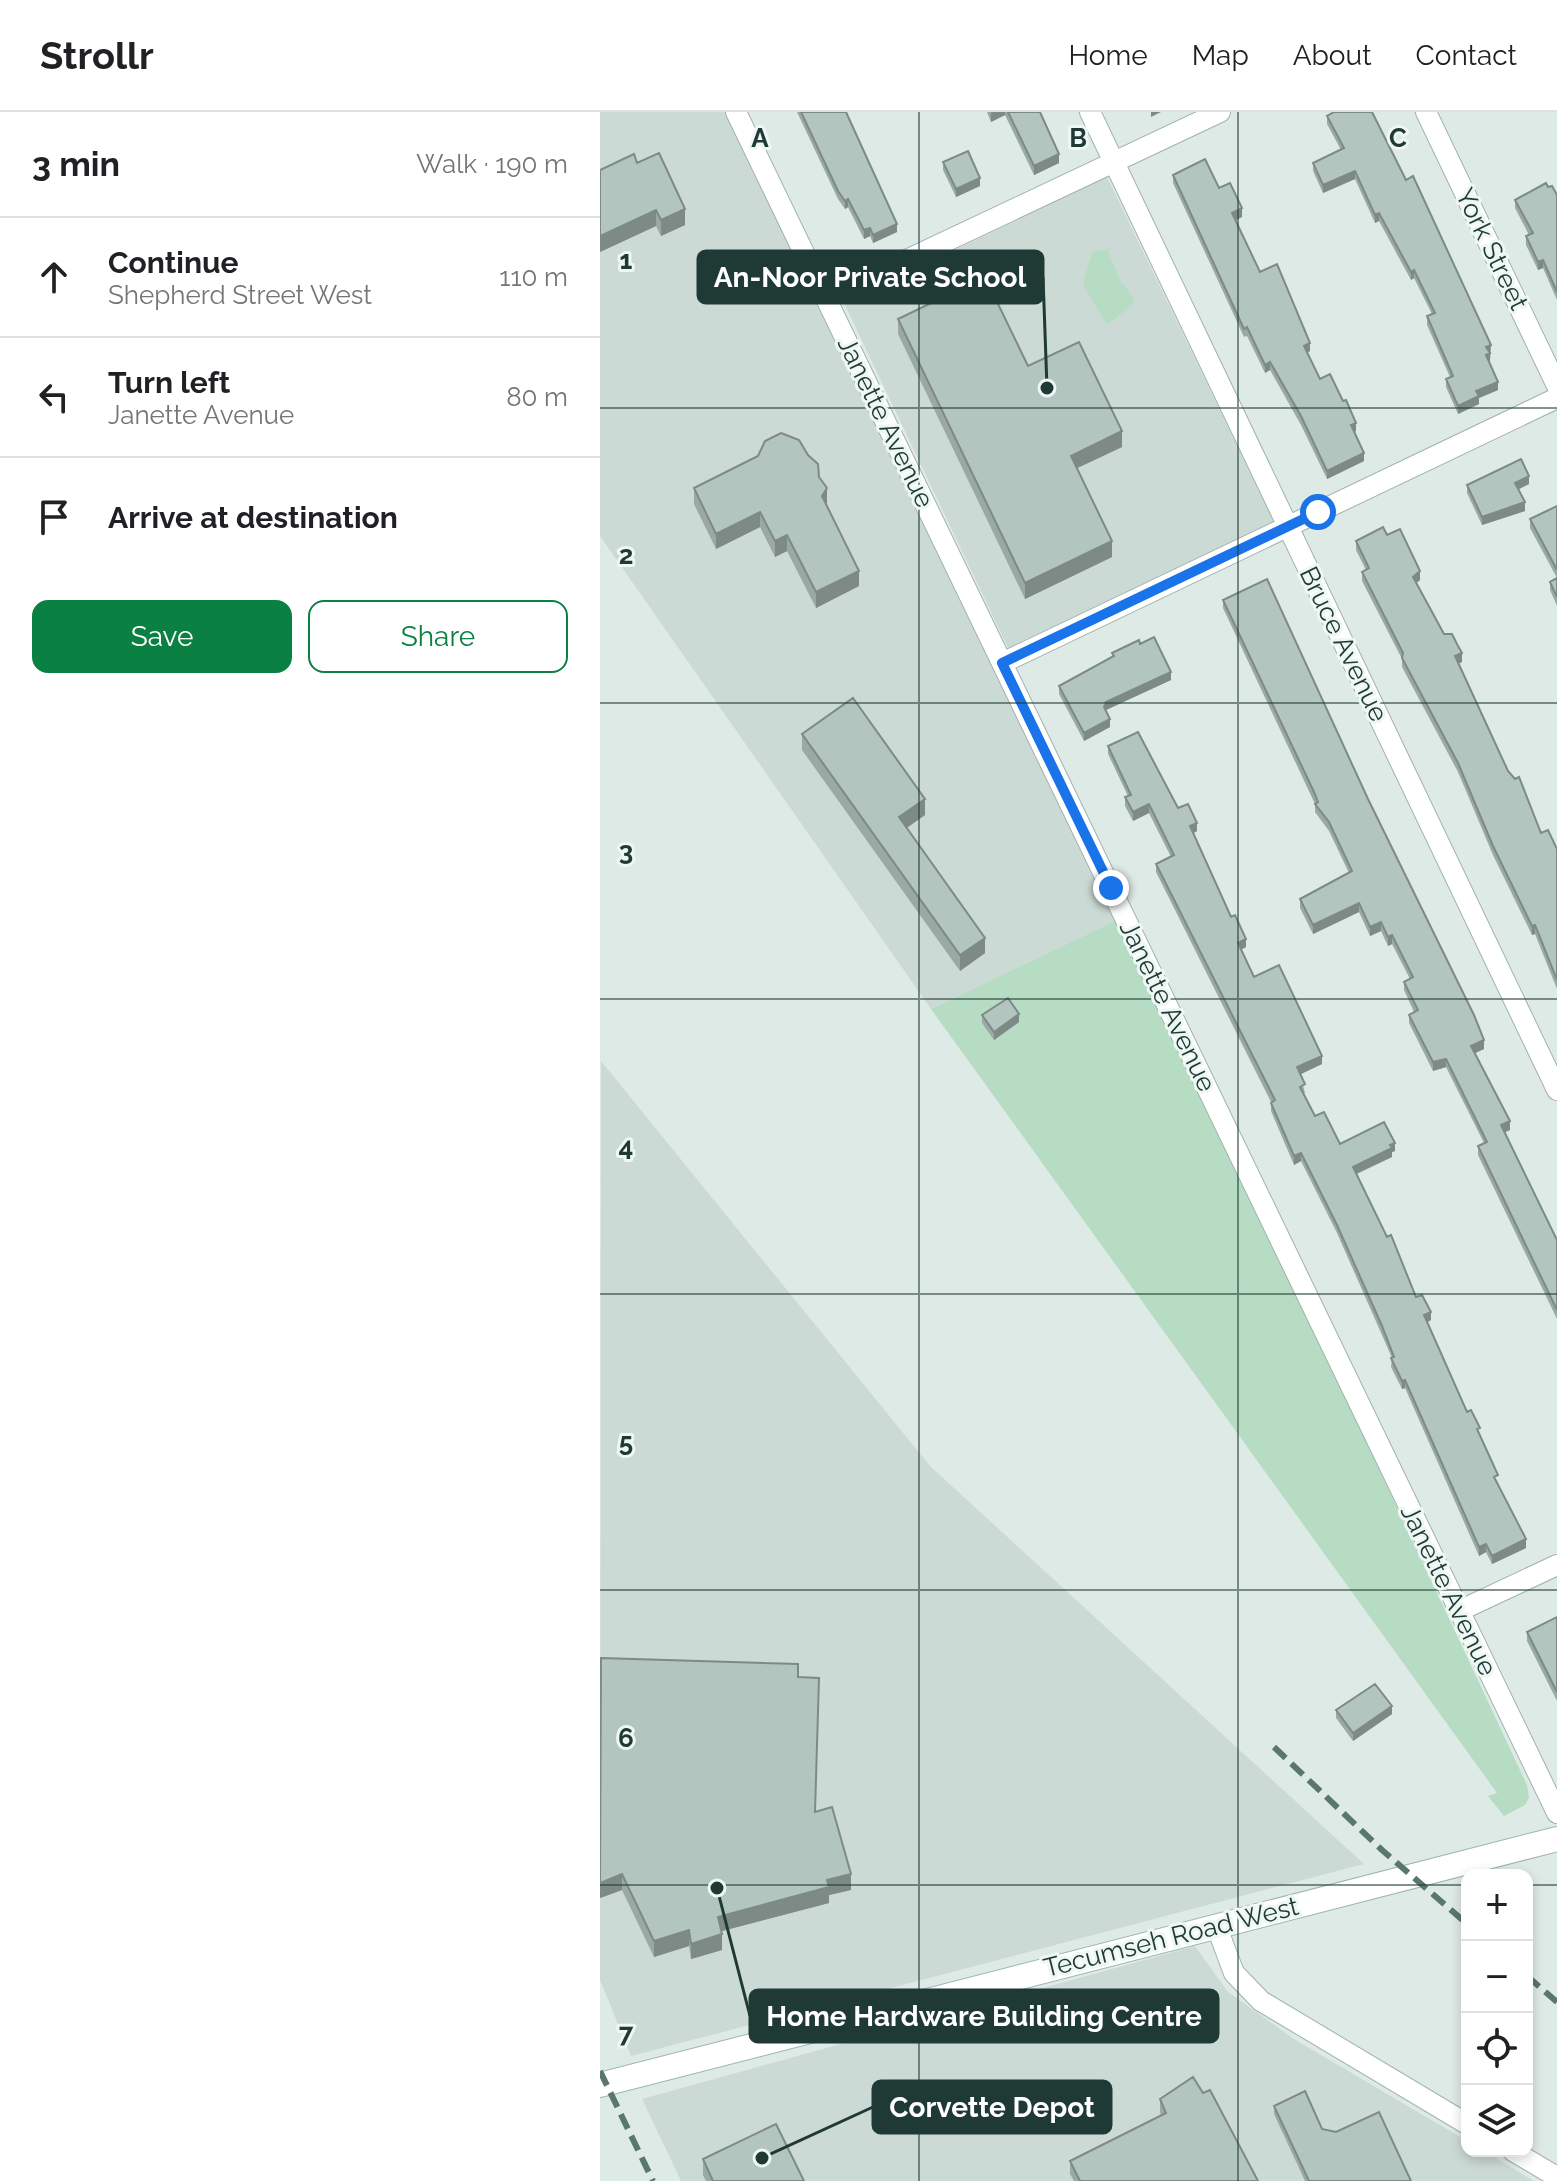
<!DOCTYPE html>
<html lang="en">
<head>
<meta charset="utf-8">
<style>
  :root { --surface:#fff; --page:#f6f6f6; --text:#202124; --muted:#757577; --line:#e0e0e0; --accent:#0b8043 }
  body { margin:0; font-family:Raleway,sans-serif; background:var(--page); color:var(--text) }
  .controls { position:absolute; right:24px; bottom:24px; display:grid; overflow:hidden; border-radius:16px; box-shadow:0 4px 12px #0003 }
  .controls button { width:72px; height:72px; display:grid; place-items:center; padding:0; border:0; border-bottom:2px solid var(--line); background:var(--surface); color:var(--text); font:40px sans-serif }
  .stop { position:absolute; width:24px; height:24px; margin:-18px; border:6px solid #1a73e8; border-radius:50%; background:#fff }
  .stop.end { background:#1a73e8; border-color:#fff; box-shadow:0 2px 8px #0008 }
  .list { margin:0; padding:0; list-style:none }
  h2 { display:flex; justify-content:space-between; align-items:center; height:104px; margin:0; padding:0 32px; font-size:34px }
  h2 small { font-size:26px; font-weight:400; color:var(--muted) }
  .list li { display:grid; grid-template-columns:52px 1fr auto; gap:24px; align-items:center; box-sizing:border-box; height:120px; padding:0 32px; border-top:2px solid var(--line) }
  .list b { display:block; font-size:30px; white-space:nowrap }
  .list p { margin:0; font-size:26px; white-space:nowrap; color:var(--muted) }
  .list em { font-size:26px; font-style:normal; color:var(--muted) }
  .actions { display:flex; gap:16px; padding:24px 32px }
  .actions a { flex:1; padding:18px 0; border:2px solid var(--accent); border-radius:16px; text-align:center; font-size:28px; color:var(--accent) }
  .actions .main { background:var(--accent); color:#fff }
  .icon { flex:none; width:44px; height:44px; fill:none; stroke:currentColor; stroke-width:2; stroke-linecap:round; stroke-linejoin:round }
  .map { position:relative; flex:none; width:957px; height:2069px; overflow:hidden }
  header { display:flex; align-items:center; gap:48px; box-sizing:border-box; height:112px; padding:0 40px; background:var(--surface); border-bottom:2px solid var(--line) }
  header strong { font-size:38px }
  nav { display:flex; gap:44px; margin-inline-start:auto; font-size:28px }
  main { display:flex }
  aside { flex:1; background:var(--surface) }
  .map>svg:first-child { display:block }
  .built { fill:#ccdad5 }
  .green { fill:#b6dcc3 }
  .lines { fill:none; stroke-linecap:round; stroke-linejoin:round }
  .minor-casing { stroke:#a1b2ad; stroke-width:22 }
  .secondary-casing { stroke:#9db6af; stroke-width:26 }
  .minor { stroke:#fff; stroke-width:20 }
  .secondary { stroke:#fff; stroke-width:24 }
  .rail { stroke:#597670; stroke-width:6; stroke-dasharray:16 8; stroke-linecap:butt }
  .wall { fill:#9aa9a4 }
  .shaded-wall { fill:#7d8a86 }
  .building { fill:#b3c5bf; stroke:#7d8a86; stroke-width:2 }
  .route { stroke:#1a73e8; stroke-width:10 }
  .grid { fill:none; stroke:#1f3a35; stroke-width:2; stroke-opacity:0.55 }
  .labels { text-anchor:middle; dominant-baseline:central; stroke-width:6; stroke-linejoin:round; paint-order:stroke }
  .street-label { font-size:26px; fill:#1f3a35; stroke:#eef7f3 }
  .grid-label { font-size:26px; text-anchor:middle; font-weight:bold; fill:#1f3a35; stroke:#eef7f3; stroke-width:6; stroke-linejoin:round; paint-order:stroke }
  .leader { fill:none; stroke:#1f3a35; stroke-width:3 }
  .callout-dot { fill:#1f3a35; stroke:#eef7f3; stroke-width:3 }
  .callout { fill:#1f3a35; stroke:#1f3a35; stroke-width:3 }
  .callout-label { font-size:28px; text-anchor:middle; font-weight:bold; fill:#fff }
</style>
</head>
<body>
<header>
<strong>Strollr</strong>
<nav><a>Home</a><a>Map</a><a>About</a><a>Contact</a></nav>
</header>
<main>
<aside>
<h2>3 min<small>Walk · 190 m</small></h2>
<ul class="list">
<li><svg class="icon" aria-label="ahead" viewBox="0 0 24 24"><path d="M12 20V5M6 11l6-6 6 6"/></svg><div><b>Continue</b><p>Shepherd Street West</p></div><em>110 m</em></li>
<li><svg class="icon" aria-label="left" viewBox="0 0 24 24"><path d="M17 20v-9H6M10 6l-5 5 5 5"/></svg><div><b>Turn left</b><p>Janette Avenue</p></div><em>80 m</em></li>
<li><svg class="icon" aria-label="arrive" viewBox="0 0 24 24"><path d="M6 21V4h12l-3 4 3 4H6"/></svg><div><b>Arrive at destination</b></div></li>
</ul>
<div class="actions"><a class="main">Save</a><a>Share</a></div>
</aside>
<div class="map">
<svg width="957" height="2069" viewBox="0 0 957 2069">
  <rect width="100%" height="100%" fill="#deeae6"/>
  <path class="built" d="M0 0H127L521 806 331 897 0 424Z
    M507 65 674 410 408 536 244 191Z
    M1 949 330 1354 764 1752 31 1944 0 1868Z
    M595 1834 628 1880 694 1927 867 2029V2039H884L934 2069H81L42 1987Z"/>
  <path class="green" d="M507 137 520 168 534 186 532 193 507 213 483 173 492 140Z
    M521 806 927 1673 929 1686 925 1693 904 1704 888 1684 897 1681 331 897Z"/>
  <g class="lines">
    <g class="minor-casing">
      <path id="minor" d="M136 0 957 1701
        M490 0 957 978
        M826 0 957 274
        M226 186 620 0
        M402 551 957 286
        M859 1499 957 1453
        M616 1813 634 1861 661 1889 867 2012
        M913 2039 957 2065"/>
    </g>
    <g class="secondary-casing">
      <path id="secondary" d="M0 1973 957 1727"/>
    </g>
    <use href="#minor" class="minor"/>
    <use href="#secondary" class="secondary"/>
    <path class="rail" d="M674 1635 782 1738 867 1812
      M927 1864 957 1890
      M0 1959 53 2069"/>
  </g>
  <path class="wall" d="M197 0H246L297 120 273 131 270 124 264 127 248 95 245 97 238 87Z
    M387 0H440L459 51 434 63 405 3 391 10Z
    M727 4 891 241 890 242 889 250 898 278 879 286V292L858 302 846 275V267L850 265 827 213V204L832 202 814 166 811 168 779 109 775 111 755 67 723 81 713 59V51L741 38 727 12Z
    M343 50 380 74 356 85 343 58Z
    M37 51 85 113 61 124 56 114 0 140V58Z
    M573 63 619 76 642 105 635 108 660 160 710 239 707 241 720 267 756 319 754 320 764 349 727 367 701 313 670 258 665 261 647 224 644 225 573 71Z
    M948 75 957 83V188L943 156 938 158 926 133V124L929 123 915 96V88Z
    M298 207 428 254 522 335 477 356 512 445 425 487 298 222Z
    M219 365 226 392 259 474 216 496 187 439 175 445 160 415 116 437 94 392V376Z
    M929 372 919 377 925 399 882 413 867 381V373Z
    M957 394V466L930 416V407Z
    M787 423 820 468 816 471 844 522 862 550 859 551 908 659 941 721 957 737V877L935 822 932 823 893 743 858 660 802 555V547L762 469V460L766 458 756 438V429Z
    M957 466V494L950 478V470Z
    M623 488 884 937 875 941 910 1018 904 1020 957 1128V1207L878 1043V1034L884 1031 846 955 833 959 809 911V903L814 900 804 878V870L810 867 792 832 788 834 781 819 770 824 759 800 713 822 700 796V787L749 761 729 719 715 700V692L623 496Z
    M540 532 571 568 506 598 510 615 484 629 459 582V574L512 544V541Z
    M202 622 325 703 307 716 385 841 360 859 202 638Z
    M508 634 578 696 597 719 593 721 646 835 641 838 654 865 722 952 700 962 705 981H703L715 1004 740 1032 795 1039 792 1040V1045L757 1062 816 1185 831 1208 827 1210 867 1300 880 1324 897 1372 926 1436 892 1452 886 1440 879 1444 805 1276 802 1277 791 1255 792 1246 782 1223 737 1121 701 1049 694 1053 671 999V990L556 760V752L571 745 549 701 533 709 525 694V685L528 684 508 642Z
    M382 903 419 910 394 928 382 911Z
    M957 1505V1589L927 1529V1520Z
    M198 1565 216 1700 251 1778 229 1783V1791L122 1819V1838L91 1847 89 1834 54 1845 22 1778 0 1786Z
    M736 1598 792 1602 753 1629 736 1606Z
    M603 1981 658 2069H474L470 2062V2049L561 2003 560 2000V1987Z
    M674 1994 722 2017 811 2069H705L674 2002Z
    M103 2047 204 2069H106L103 2063Z"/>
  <path class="shaded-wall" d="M393 0H405V3L391 10V1Z
    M551 0H561L551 5Z
    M459 42V51L434 63V54Z
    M755 59V67L723 81V73Z
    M380 66V74L356 85V77Z
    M248 87V95L245 97V89Z
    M642 96V105L632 110V101Z
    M85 97V113L61 124V108Z
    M56 98V114L0 140V124Z
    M779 101V109L775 111V103Z
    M297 112V120L273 131V123Z
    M270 116V124L264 127V118Z
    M943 148V156L938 158V150Z
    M814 158V166L811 168V160Z
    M710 231V239L704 242V234Z
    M891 233 890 249 886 251V235Z
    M670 250V258L665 261V253Z
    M898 270V278L879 286V292L858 302V294L876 279Z
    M756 311V319L751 322V313Z
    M522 319V335L471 359V344Z
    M764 341V349L727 367V359Z
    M929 364V372L915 379V371Z
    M227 376V391L222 399V384Z
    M925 390V399L882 413V405Z
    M160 400V415L116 437V422Z
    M187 423V439L175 445V429Z
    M512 429V445L425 487V471Z
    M259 459V474L216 496V480Z
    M820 459V468L813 474V465Z
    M862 541V550L855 553V544Z
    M571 560V568L506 598 504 603V595L506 590Z
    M510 607V615L484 629V621Z
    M325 687V703L299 721V705Z
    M549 692V701L533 709V700Z
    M597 711V719L590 723V714Z
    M759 791V800L713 822V813Z
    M781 810V819L770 824V815Z
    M935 813V822L932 823V814Z
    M792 823V832L788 834V825Z
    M385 826V841L360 859V843Z
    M646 827V835L638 839V831Z
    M419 902V910L394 928V920Z
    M884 928V937L871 943V934Z
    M722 944V952L697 964V955Z
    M846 947V955L833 959V950Z
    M910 1009V1018L901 1022V1013Z
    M795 1031V1039L792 1040V1045L753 1063V1055Z
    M701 1041V1049L694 1053V1044Z
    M831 1200V1208L824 1212V1203Z
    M805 1268V1276L802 1277V1269Z
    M926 1427V1436L892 1452V1444Z
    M886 1432V1440L879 1444V1435Z
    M792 1594V1602L753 1629V1621Z
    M22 1762V1778L0 1786V1771Z
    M251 1762V1778L229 1783V1791L118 1820V1805L227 1768Z
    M89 1818V1834L54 1845V1829Z
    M122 1822V1838L91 1847V1832Z"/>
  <path class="building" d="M201 0H246L297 112 273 123 270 116 264 118 248 87 245 89 238 79Z
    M408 0H440L459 42 434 54Z
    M734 0H772L806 68 813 64 891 233 886 235 890 241 886 243 898 270 876 279 879 284 858 294 846 267 853 264 827 204 835 201 814 158 811 160 779 101 775 103 755 59 723 73 713 51 744 36 727 4Z
    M368 39 380 66 356 77 343 50Z
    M59 41 85 97 61 108 56 98 0 124V58L34 42 37 51Z
    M605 47 619 76 630 71 642 96 632 101 660 160 677 152 710 231 704 234 720 267 730 262 743 289 746 288 756 311 751 313 764 341 727 359 701 304 670 250 665 253 647 215 644 217 573 63Z
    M946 71 948 75 952 74 957 83V180L943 148 938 150 926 124 933 121 915 88Z
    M385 165 428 254 479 230 522 319 471 344 512 429 425 471 298 207Z
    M181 321 199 328 208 343 218 352 219 365 227 376 222 384 259 459 216 480 187 423 175 429 160 400 116 422 94 376 158 344 165 329Z
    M921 347 929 364 915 371 925 390 882 405 867 373Z
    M957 394V458L930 407Z
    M783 415 787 423 800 417 820 459 813 465 844 522H852L857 532 862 541 855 544 908 659 915 667 919 665 941 721 948 718 957 737V868L935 813 932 814 893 734 858 651 802 546 803 541 762 460 769 456 756 429Z
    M957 466V485L950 470Z
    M667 467 768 687 874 903 884 928 871 934 910 1009 901 1013 957 1128V1198L878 1034 887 1030 846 947 833 950 809 903 818 898 804 870 813 865 792 823 788 825 781 810 770 815 759 791 713 813 700 787 752 759 729 710 715 692 718 690 714 680 623 488Z
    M554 525 571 560 506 590 504 595 510 607 484 621 459 574 514 544 512 541 539 528 540 532Z
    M253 586 325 687 299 705 385 826 360 843 202 622Z
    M538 620 578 696 588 692 597 711 590 714 631 805 635 803 646 827 638 831 654 865 679 853 722 944 697 955 705 972 700 975 715 1004 724 1000 740 1032 784 1010 795 1031 790 1033 792 1036 753 1055 787 1125 791 1123 816 1185 822 1183 831 1200 824 1203 867 1300 871 1298 880 1316 877 1317 898 1363 894 1365 926 1427 892 1444 886 1432 879 1435 805 1268 802 1269 791 1246 794 1245 782 1214 737 1113 701 1041 694 1044 671 991 675 988 556 752 574 743 549 692 533 700 525 685 531 683 508 634Z
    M408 886 419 902 394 920 382 903Z
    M957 1505V1580L927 1520Z
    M1 1546 198 1552V1565L219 1566 215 1700 232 1695 251 1762 227 1768 229 1775 118 1805 122 1822 91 1832 89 1818 54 1829 22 1762 0 1771Z
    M775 1572 792 1594 753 1621 736 1598Z
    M593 1965 603 1981 610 1978 658 2069H480L470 2049 566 2001 560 1987Z
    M705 1979 722 2017 736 2020 779 2000 811 2069H709L674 1994Z
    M176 2012 204 2069H113L103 2047Z"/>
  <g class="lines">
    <path class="route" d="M511 776 402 551 718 400"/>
  </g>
  <path class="grid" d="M319 0V2069M638 0V2069M0 296H957M0 591H957M0 887H957M0 1182H957M0 1478H957M0 1773H867M927 1773H957"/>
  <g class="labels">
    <g class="street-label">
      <text transform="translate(892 137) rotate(64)">York Street</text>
      <text transform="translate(286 310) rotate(64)">Janette Avenue</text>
      <text transform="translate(744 532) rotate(64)">Bruce Avenue</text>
      <text transform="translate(568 894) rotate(64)">Janette Avenue</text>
      <text transform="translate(849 1478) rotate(64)">Janette Avenue</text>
      <text transform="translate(571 1825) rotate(-14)">Tecumseh Road West</text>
    </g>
  </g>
  <g class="grid-label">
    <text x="160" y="35">A</text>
    <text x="478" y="35">B</text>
    <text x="798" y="35">C</text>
    <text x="26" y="157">1</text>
    <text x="26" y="452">2</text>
    <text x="26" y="748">3</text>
    <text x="26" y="1044">4</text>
    <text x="26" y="1339">5</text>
    <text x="26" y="1635">6</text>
    <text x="26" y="1930">7</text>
  </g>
  <path class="leader" d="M447 276L443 165M117 1776L150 1904M162 2046L273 1995"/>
  <g class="callout-dot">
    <circle cx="447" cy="276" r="8"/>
    <circle cx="117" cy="1776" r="8"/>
    <circle cx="162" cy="2046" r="8"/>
  </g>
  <g class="callout">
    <rect x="98" y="139" width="345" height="52" rx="8"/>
    <rect x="150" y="1878" width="468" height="52" rx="8"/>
    <rect x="273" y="1969" width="238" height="52" rx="8"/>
  </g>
  <g class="callout-label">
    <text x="270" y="175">An-Noor Private School</text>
    <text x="384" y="1914">Home Hardware Building Centre</text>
    <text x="392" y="2005">Corvette Depot</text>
  </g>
</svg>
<div class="controls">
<button>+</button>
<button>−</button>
<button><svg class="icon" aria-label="locate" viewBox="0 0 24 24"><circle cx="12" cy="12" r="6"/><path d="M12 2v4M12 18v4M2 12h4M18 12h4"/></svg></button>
<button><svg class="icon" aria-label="layers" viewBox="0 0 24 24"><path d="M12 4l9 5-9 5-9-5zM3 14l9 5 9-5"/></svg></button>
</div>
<div class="stop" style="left:718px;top:400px"></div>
<div class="stop end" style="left:511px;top:776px"></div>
</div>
</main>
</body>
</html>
